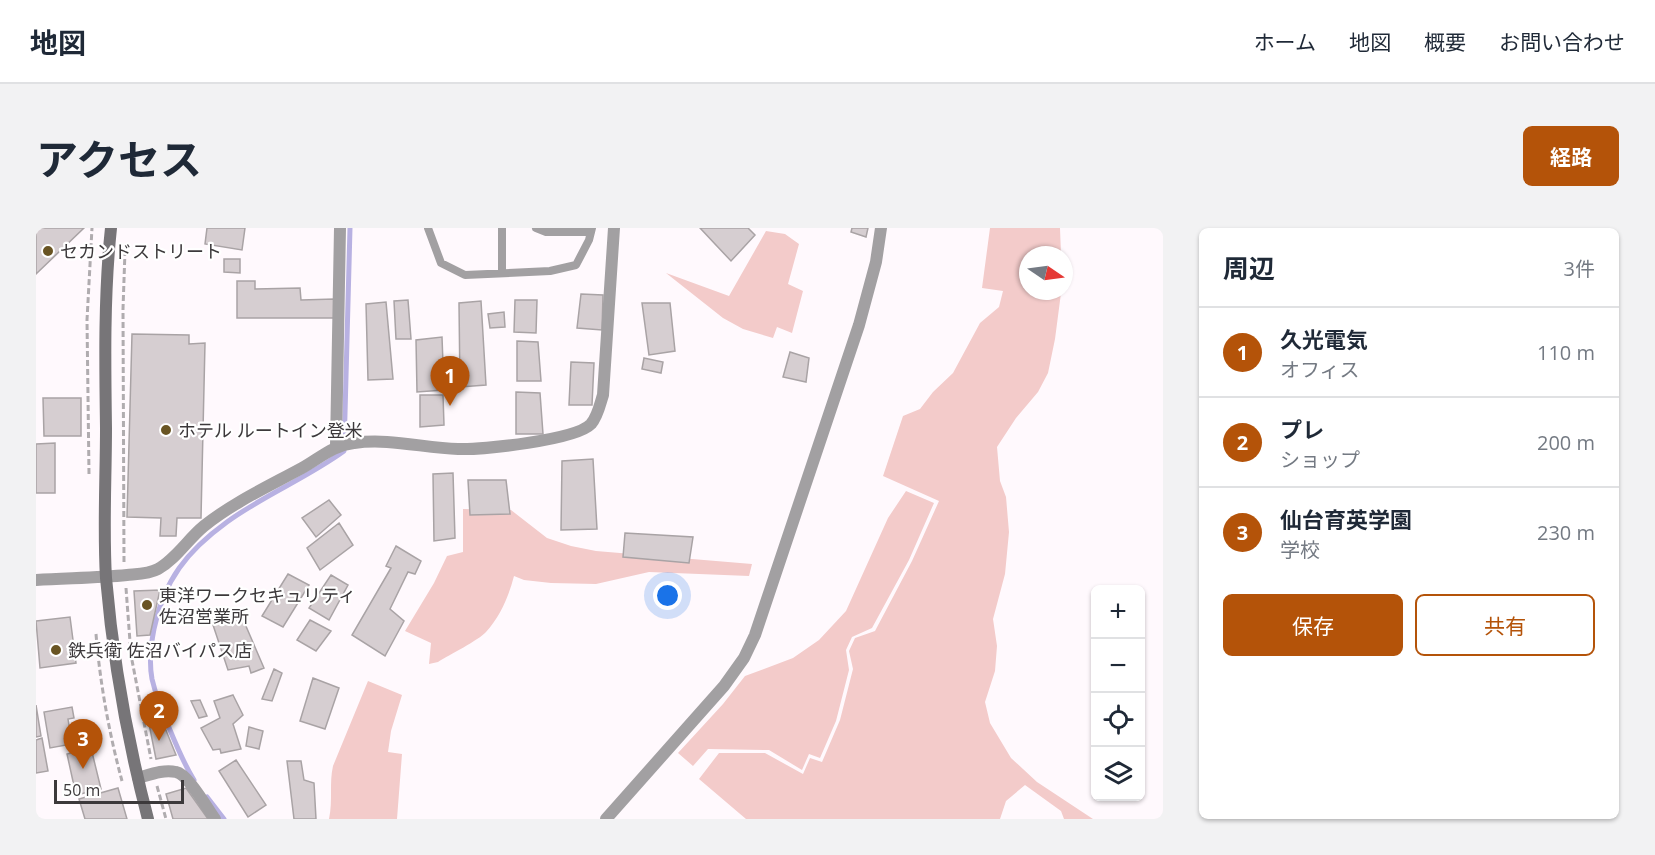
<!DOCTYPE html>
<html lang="ja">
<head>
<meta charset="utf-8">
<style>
  :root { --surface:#fff; --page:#f2f2f3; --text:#1f2937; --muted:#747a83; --line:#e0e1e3; --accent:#b45309 }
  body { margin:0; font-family:"Open Sans","Noto Sans JP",sans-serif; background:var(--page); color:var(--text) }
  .controls { position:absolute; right:18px; bottom:18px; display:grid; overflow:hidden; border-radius:9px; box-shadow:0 2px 4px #0004 }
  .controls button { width:54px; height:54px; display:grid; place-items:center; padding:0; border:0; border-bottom:2px solid var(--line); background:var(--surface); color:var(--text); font:30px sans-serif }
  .compass { position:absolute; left:983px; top:18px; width:54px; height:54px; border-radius:50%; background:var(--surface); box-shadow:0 2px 4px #0004; rotate:103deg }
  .scale { position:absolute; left:18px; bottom:15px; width:130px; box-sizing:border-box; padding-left:6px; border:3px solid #3c393b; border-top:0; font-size:16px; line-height:21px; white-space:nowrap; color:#3c393b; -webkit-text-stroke:4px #fff; paint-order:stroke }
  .you { position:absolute; left:632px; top:368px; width:21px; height:21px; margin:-15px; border:4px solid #fff; border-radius:50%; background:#1a73e8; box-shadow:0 0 0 9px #1a73e833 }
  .badge { display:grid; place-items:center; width:39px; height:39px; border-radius:50%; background:var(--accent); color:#fff; font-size:20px; font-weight:700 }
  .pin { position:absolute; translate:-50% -50px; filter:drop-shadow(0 2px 3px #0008) }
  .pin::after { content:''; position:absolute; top:32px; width:21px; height:18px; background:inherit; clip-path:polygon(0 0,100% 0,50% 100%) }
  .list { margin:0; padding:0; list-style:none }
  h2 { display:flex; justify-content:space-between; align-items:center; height:78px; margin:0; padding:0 24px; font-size:26px }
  h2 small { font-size:20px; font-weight:400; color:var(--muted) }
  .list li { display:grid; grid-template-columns:39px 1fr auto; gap:18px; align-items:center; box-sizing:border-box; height:90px; padding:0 24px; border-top:2px solid var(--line) }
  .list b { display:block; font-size:22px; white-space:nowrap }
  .list p { margin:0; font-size:20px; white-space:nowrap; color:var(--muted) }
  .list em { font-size:20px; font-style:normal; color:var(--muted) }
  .actions { display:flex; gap:12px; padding:18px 24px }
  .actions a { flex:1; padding:14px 0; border:2px solid var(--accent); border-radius:9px; text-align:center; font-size:21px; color:var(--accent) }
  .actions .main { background:var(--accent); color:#fff }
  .icon { flex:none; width:33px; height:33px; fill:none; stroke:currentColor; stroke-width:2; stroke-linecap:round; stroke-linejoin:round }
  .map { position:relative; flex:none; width:1127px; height:591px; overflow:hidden; border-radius:9px }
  header { display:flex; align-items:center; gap:36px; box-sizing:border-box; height:84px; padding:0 30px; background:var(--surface); border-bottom:2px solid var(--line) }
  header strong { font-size:28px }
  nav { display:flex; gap:33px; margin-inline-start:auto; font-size:21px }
  .intro { display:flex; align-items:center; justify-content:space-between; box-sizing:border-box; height:144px; padding:0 36px }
  h1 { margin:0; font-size:42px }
  .button { padding:15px 27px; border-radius:9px; background:var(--accent); color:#fff; font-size:21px; font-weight:700 }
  main { display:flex; gap:36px; padding:0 36px }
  aside { flex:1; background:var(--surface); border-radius:9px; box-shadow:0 2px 4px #0004 }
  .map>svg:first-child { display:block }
  .green { fill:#f3cbca }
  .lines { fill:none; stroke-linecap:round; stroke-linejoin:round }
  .stream { stroke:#b8b1e2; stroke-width:5 }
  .building { fill:#d6ced1; stroke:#a9a3a5; stroke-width:1.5 }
  .path { stroke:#b0acaf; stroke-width:3; stroke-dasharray:6 3; stroke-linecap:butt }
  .lane { stroke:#a2a0a2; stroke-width:8 }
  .street { stroke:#a2a0a2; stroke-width:12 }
  .secondary { stroke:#777578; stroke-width:12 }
  .poi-dot { fill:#695423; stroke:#fff; stroke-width:2 }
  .labels { text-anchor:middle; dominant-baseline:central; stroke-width:4.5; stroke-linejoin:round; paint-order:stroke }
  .poi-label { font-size:18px; fill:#3c393b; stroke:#fff; text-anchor:start }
</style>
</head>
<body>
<header>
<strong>地図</strong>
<nav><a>ホーム</a><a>地図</a><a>概要</a><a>お問い合わせ</a></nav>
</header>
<div class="intro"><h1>アクセス</h1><a class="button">経路</a></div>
<main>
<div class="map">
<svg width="1127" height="591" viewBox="0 0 1127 591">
  <rect width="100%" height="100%" fill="#fff9fd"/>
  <path class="green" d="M954 0H1024L1025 27H992V63H1025V65L1019 111 1012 145 1002 164 980 190 961 219 964 253 970 269 973 304 969 346 957 391 961 418 959 443 949 474 954 495 975 530 1001 554 1057 591H1028L1025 583 989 557 970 573 964 591H710L663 551 683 525H729L767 546 774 530 786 534 804 492 817 441 813 423 819 410 839 403 876 333 903 273 847 248 867 188 884 181 897 164 917 145 944 95 963 79 967 63 946 60Z
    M730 3 749 6 763 16 752 56 767 63 756 105 741 99 737 110 707 101 687 90 630 45 693 68Z
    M870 263 898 275 873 332 836 400 816 409 810 422 813 442 800 493 784 530 773 526 766 542 733 522 672 521 657 538 642 525 687 476 709 448 757 430 783 412 810 383 852 290Z
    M427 281 475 282 511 310 535 318 560 323 716 336 713 348 613 344 560 356 515 355 488 352 478 348C473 368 464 389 450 404 443 412 413 427 402 434L393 436 395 415 369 403 398 355 411 328 427 324Z
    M332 453 366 467 355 503 352 524 366 526 361 591H293C297 572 293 555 297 538Z"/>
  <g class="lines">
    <path class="stream" d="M158 552C148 536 141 519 134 502 127 486 120 468 116 451 113 435 115 416 118 401 128 352 151 323 191 294 228 267 271 250 308 223L314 0
      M171 569 188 591"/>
  </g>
  <path class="building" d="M0 0H48L0 46Z
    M171 0H209L206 22 169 16Z
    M664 0H712L719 7 695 33Z
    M816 0H832L830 9 815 4Z
    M188 31H204V45L188 44Z
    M201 53H219V61L264 60 265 72 298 71V90H201Z
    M545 66 567 67 566 102 541 100Z
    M372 72 375 111H360L358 73Z
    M479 72H501L500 105 478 104Z
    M445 73 450 157 424 159 423 75Z
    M350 74 357 151 332 152 330 76Z
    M606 75H634L639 123 613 127Z
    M468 84 469 99 454 100 452 86Z
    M96 106 153 107V116L169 115 165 290H141L140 308H124L125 290 91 289Z
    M406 109 408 162 381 164 380 112Z
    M481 113 502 114 505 153H481Z
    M754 124 773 130 770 154 747 149Z
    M608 130 627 134 625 145 606 141Z
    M535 134 558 135 556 177H533Z
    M480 164 504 165 507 206H480Z
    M384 167H407L408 197 384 199Z
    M7 170H45V208H8Z
    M19 215V265H0V216Z
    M557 231 561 301 525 302 526 233Z
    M417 245 419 310 398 313 397 246Z
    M432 252H470L474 286 434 287Z
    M293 272 305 287 280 309 266 290Z
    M303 295 317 317 284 342 271 320Z
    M589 305 657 309 653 335 587 329Z
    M360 318 385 333 379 346 372 344 354 381 368 393 349 428 316 407 355 340 350 338Z
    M252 346 273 357 247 399 226 388Z
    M295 347 312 357 293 392 273 380Z
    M124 362 114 407 101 408 98 363Z
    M203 382 228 440 215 445 213 438 192 442 175 391Z
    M34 389 40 435 4 440 0 393Z
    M274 392 295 403 280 423 261 412Z
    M238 441 246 445 236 473 226 471Z
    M277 450 303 460 289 501 264 493Z
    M197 467 207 487 197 496 205 521 185 525 184 521 177 522 165 500 184 490 178 473Z
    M164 472 171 488 163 490 155 473Z
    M0 477 5 508 0 509Z
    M36 479 38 490 32 491 36 516 14 520 8 484Z
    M123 485 140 527 120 531 111 486Z
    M213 499 227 503 223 521 210 518Z
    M6 510 12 543 0 545V512Z
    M55 520 65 561 40 567 31 526Z
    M200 532 230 577 212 589 183 543Z
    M251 533H265L268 552 278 555 280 591H258Z
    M82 560 91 591H49L43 571Z
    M150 560 172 591H137L130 566Z"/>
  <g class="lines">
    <path class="path" d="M53 246 51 92 56 0
      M88 334 87 81 89 23
      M90 360 95 427 115 531
      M60 406C64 455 73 505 86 553
      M121 558 130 591"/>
    <path class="lane" d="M392 0 405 35 429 47 514 43 540 37 553 12 556 0
      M500 0 510 4H555
      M466 45V0"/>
    <path class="street" d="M300 218 304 0
      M0 352C30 350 61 350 91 347 101 346 113 346 122 341 140 331 152 311 168 298 198 274 233 258 266 240 284 230 297 217 318 215 353 210 388 220 422 221 446 222 540 212 555 196 562 188 564 176 567 167L578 0
      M102 550C113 547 127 541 140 544 152 546 171 580 179 591
      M570 591 688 458 708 430 719 407 823 97 840 34 845 0"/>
    <path class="secondary" d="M75 0C68 66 69 133 70 200 70 249 67 300 70 350 77 432 91 511 112 591"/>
  </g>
  <g class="poi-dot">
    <circle cx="12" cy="23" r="6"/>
    <circle cx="130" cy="202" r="6"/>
    <circle cx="111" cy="377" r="6"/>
    <circle cx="20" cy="422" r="6"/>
  </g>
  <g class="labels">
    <g class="poi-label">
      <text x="24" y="23">セカンドストリート</text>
      <text x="142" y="202">ホテル ルートイン登米</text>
      <text x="123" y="367">東洋ワークセキュリティ<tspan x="123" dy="21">佐沼営業所</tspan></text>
      <text x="32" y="422">鉄兵衛 佐沼バイパス店</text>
    </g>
  </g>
</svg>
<div class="controls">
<button>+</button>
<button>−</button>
<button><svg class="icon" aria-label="locate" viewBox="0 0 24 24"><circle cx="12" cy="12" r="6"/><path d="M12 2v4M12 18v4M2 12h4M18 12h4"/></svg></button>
<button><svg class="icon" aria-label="layers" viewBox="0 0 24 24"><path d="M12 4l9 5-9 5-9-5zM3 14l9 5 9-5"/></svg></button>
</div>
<svg class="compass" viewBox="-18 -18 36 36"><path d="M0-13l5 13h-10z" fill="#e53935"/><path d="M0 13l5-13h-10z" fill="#747a83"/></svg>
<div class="scale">50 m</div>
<div class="you"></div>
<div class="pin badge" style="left:414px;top:178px">1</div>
<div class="pin badge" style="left:123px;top:513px">2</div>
<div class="pin badge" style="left:47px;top:541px">3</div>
</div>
<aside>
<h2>周辺<small>3件</small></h2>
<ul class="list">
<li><span class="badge">1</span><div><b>久光電気</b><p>オフィス</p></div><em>110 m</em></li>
<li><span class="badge">2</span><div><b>プレ</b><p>ショップ</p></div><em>200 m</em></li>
<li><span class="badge">3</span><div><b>仙台育英学園</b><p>学校</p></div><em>230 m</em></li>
</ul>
<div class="actions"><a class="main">保存</a><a>共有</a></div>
</aside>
</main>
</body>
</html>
